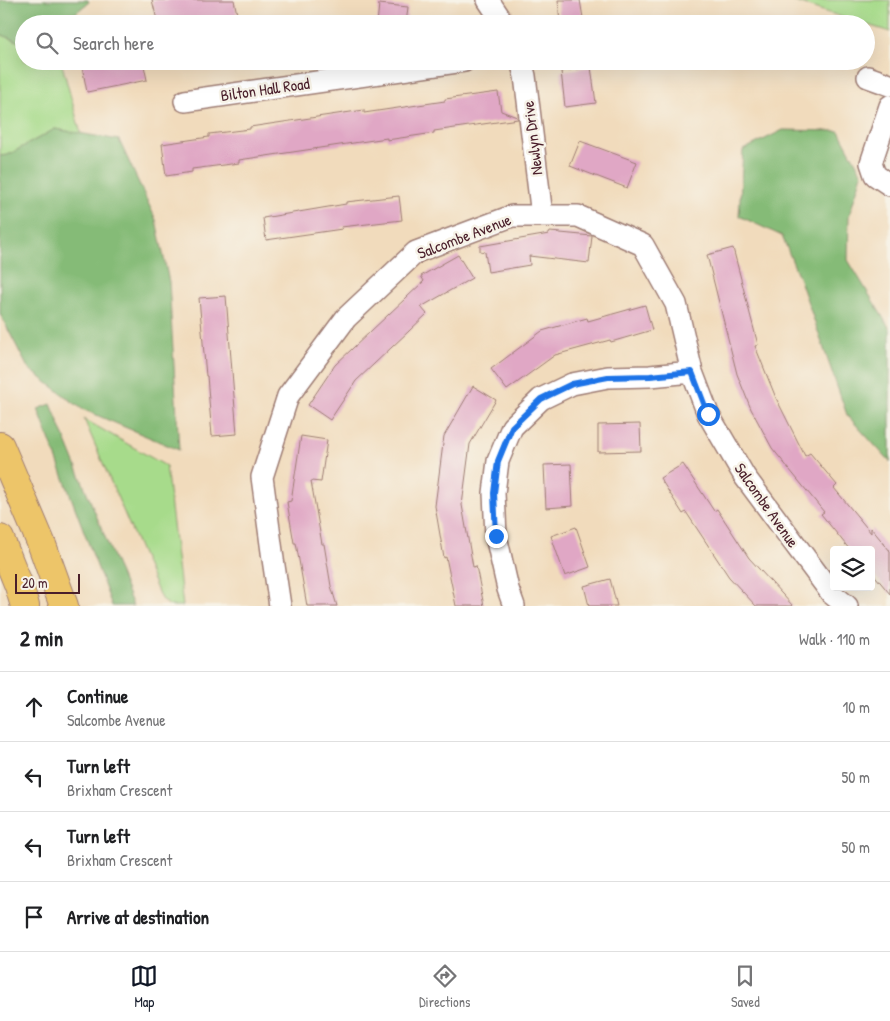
<!DOCTYPE html>
<html lang="en">
<head>
<meta charset="utf-8">
<style>
  :root { --surface:#fff; --page:#f2f2f2; --text:#202124; --muted:#757577; --line:#e0e0e0; --accent:#111827 }
  body { margin:0; font-family:"Patrick Hand",sans-serif; background:var(--page); color:var(--text) }
  .controls { position:absolute; right:15px; bottom:15px; display:grid; overflow:hidden; border-radius:5px; box-shadow:0 5px 20px #0002 }
  .controls button { width:45px; height:45px; display:grid; place-items:center; padding:0; border:0; border-bottom:1px solid var(--line); background:var(--surface); color:var(--text); font:25px sans-serif }
  .scale { position:absolute; left:15px; bottom:12px; width:65px; box-sizing:border-box; padding-left:5px; border:2px solid #4a1f2b; border-top:0; font-size:14px; line-height:18px; white-space:nowrap; color:#4a1f2b; -webkit-text-stroke:4px #f7f3e8; paint-order:stroke }
  .stop { position:absolute; width:15px; height:15px; margin:-11px; border:4px solid #1a73e8; border-radius:50%; background:#fff }
  .stop.end { background:#1a73e8; border-color:#fff; box-shadow:0 1px 5px #0008 }
  .list { margin:0; padding:0; list-style:none }
  h2 { display:flex; justify-content:space-between; align-items:center; height:65px; margin:0; padding:0 20px; font-size:21px }
  h2 small { font-size:16px; font-weight:400; color:var(--muted) }
  .list li { display:grid; grid-template-columns:32px 1fr auto; gap:15px; align-items:center; box-sizing:border-box; height:70px; padding:0 20px; border-top:1px solid var(--line) }
  .list b { display:block; font-size:19px; white-space:nowrap }
  .list p { margin:0; font-size:16px; white-space:nowrap; color:var(--muted) }
  .list em { font-size:16px; font-style:normal; color:var(--muted) }
  .icon { flex:none; width:28px; height:28px; fill:none; stroke:currentColor; stroke-width:2; stroke-linecap:round; stroke-linejoin:round }
  .map { position:relative; flex:none; width:890px; height:606px; overflow:hidden }
  .search { position:absolute; background:var(--surface); box-shadow:0 5px 20px #0002; left:15px; right:15px; top:15px; height:55px; display:flex; align-items:center; gap:12px; box-sizing:border-box; padding:0 18px; border-radius:28px; color:var(--muted); font-size:19px }
  .sheet { height:345px; background:var(--surface) }
  nav { display:flex; justify-content:space-around; align-items:center; box-sizing:border-box; height:70px; border-top:1px solid var(--line); background:var(--surface); font-size:14px; color:var(--muted) }
  nav a { display:grid; justify-items:center; gap:2px }
  nav .on { color:var(--accent) }
  .map>svg:first-child { display:block }
  .green { fill:#a7db8b; stroke:#787d5b }
  .forest { fill:#85bb77; stroke:#686d51 }
  .building { fill:#e0a7c5 }
  .lines { fill:none; stroke-linecap:round; stroke-linejoin:round }
  .minor-casing { stroke:#9e7d74; stroke-width:24 }
  .highway-casing { stroke:#9e7d74; stroke-width:30 }
  .minor { stroke:#fff; stroke-width:21 }
  .highway { stroke:#edc569; stroke-width:28 }
  .route { stroke:#1a73e8; stroke-width:6 }
  .labels { text-anchor:middle; dominant-baseline:central; stroke-width:5; stroke-linejoin:round; paint-order:stroke }
  .street-label { font-size:16px; fill:#4a1f2b; stroke:#f7f3e8 }
</style>
</head>
<body>
<div class="map">
<svg width="890" height="606" viewBox="0 0 890 606">
  <rect width="100%" height="100%" fill="#f7f3e8"/>
  <filter id="ink" filterUnits="userSpaceOnUse"><feTurbulence type="fractalNoise" baseFrequency=".02" numOctaves="2"/><feDisplacementMap in="SourceGraphic" scale="10" xChannelSelector="R" yChannelSelector="G"/><feConvolveMatrix kernelMatrix="1 2 1 2 8 2 1 2 1" color-interpolation-filters="sRGB"/></filter>
  <filter id="wash" filterUnits="userSpaceOnUse"><feTurbulence type="fractalNoise" baseFrequency=".0096" numOctaves="4" result="noise"/><feDisplacementMap in="SourceGraphic" scale="20" xChannelSelector="R" yChannelSelector="G"/><feGaussianBlur stdDeviation="1.12" result="paint"/><feColorMatrix in="noise" values="0 0 0 0 0 0 0 0 0 0 0 0 0 0 0 0 0 1.4 0 .05"/><feComposite in="paint" operator="in"/></filter>
  <g filter="url(#wash)">
    <rect width="100%" height="100%" fill="#f1dbbc"/>
    <path class="green" d="M788 0H890V32Z
      M0 34 24 44V61H61L81 134 55 129 8 155 0 156Z
      M84 419 166 466 183 606H170L161 599Z"/>
    <path class="forest" d="M0 0H88L89 2 62 24H24V44L0 34Z
      M55 129 119 140 156 220 169 282 179 450 82 409 28 368 0 314V156L8 155Z
      M783 130 839 131 862 174 849 216 848 260 890 329V462L847 415 800 280 782 236 739 216 743 150Z
      M51 404 133 606H112L38 409Z"/>
    <g id="blocks">
      <path class="building" d="M152 0H234L238 19 220 24H158Z
        M558 0H580L584 24H560Z
        M379 4 408 7 406 24H377Z
        M81 61H143L147 80 87 92Z
        M591 67 596 103 565 107 561 71Z
        M498 92 501 111 517 117 518 119 434 131V133L387 140V138L239 160V163L192 169V172L166 176 162 144 209 137V134L250 129V127L317 117 364 110V113L445 101V99Z
        M580 141 637 162 627 188 570 166Z
        M399 196 402 220 341 227 342 229 266 240 263 218 346 204V202Z
        M550 232 592 236 589 263 529 256 530 265 488 272 485 252 480 251V246L549 234Z
        M733 248 758 345 755 346 776 398 805 456 810 453 837 485 834 488 871 533V528L890 551V594L871 571V550H850L821 514 824 512 772 448 751 409 737 374 707 255Z
        M458 255 472 278 421 307 427 314 356 381 330 420 308 405 335 365 424 281 421 276Z
        M226 296 237 434 212 436 207 376H206L199 298Z
        M645 305 652 330 611 342 610 340 555 355 507 390 491 369 542 331 587 318 588 321Z
        M473 386 496 400 470 444 462 505 473 567 476 566 484 606H456L446 557 444 558 435 506 444 436Z
        M640 424 641 451 598 452V425Z
        M301 436 327 440 321 482 311 481 322 544H324L331 586 337 606H307L296 543H294L287 502 291 501Z
        M571 464 573 506 546 508 544 465Z
        M683 464 714 511 717 509 749 558 793 606H756L729 577 686 512 683 514 660 478Z
        M576 527 590 567 565 576 551 536Z
        M610 579 617 606H589L584 586Z"/>
    </g>
  </g>
  <g filter="url(#ink)">
    <use href="#blocks" fill-opacity="0" stroke="#9e7d74" stroke-width="1"/>
    <g class="lines">
      <g class="minor-casing">
        <path id="minor" d="M488 0 504 24
          M521 61 525 76 542 216
          M868 77 890 85
          M185 101 464 61
          M890 106 871 163 875 175 890 185
          M280 606 273 559 262 477 288 396 346 318 416 252 512 216H578L643 245 676 304 692 372 708 414 745 477 832 594 847 606
          M514 606 508 589 496 536 494 493 498 461 512 427 541 399 572 384 608 377 650 376 692 372"/>
      </g>
      <g class="highway-casing">
        <path id="highway" d="M0 446 42 545 64 606
          M0 539 19 586 25 606"/>
      </g>
      <use href="#minor" class="minor"/>
      <use href="#highway" class="highway"/>
    </g>
  </g>
  <g class="lines" filter="url(#ink)">
    <path class="route" d="M496 536 494 493 498 461 512 427 541 399 572 384 608 377 650 376 692 372 708 414"/>
  </g>
  <g class="labels">
    <g class="street-label">
      <text transform="translate(265 89) rotate(-8)">Bilton Hall Road</text>
      <text transform="translate(532 138) rotate(-97)">Newlyn Drive</text>
      <text transform="translate(464 236) rotate(-21)">Salcombe Avenue</text>
      <text transform="translate(767 505) rotate(55)">Salcombe Avenue</text>
    </g>
  </g>
</svg>
<div class="controls">
<button><svg class="icon" aria-label="layers" viewBox="0 0 24 24"><path d="M12 4l9 5-9 5-9-5zM3 14l9 5 9-5"/></svg></button>
</div>
<div class="scale">20 m</div>
<div class="stop" style="left:708px;top:414px"></div>
<div class="stop end" style="left:496px;top:536px"></div>
<div class="search"><svg class="icon" aria-label="search" viewBox="0 0 24 24"><circle cx="10" cy="10" r="6"/><path d="M15 15l6 6"/></svg>Search here</div>
</div>
<section class="sheet">
<h2>2 min<small>Walk · 110 m</small></h2>
<ul class="list">
<li><svg class="icon" aria-label="ahead" viewBox="0 0 24 24"><path d="M12 20V5M6 11l6-6 6 6"/></svg><div><b>Continue</b><p>Salcombe Avenue</p></div><em>10 m</em></li>
<li><svg class="icon" aria-label="left" viewBox="0 0 24 24"><path d="M17 20v-9H6M10 6l-5 5 5 5"/></svg><div><b>Turn left</b><p>Brixham Crescent</p></div><em>50 m</em></li>
<li><svg class="icon" aria-label="left" viewBox="0 0 24 24"><path d="M17 20v-9H6M10 6l-5 5 5 5"/></svg><div><b>Turn left</b><p>Brixham Crescent</p></div><em>50 m</em></li>
<li><svg class="icon" aria-label="arrive" viewBox="0 0 24 24"><path d="M6 21V4h12l-3 4 3 4H6"/></svg><div><b>Arrive at destination</b></div></li>
</ul>
</section>
<nav>
<a class="on"><svg class="icon" aria-label="map" viewBox="0 0 24 24"><path d="M3 6l6-2 6 2 6-2v14l-6 2-6-2-6 2zM9 4v14M15 6v14"/></svg>Map</a>
<a><svg class="icon" aria-label="directions" viewBox="0 0 24 24"><path d="M12 3l9 9-9 9-9-9zM9 14v-3h6M13 9l2 2-2 2"/></svg>Directions</a>
<a><svg class="icon" aria-label="saved" viewBox="0 0 24 24"><path d="M7 4h10v16l-5-4-5 4z"/></svg>Saved</a>
</nav>
</body>
</html>
